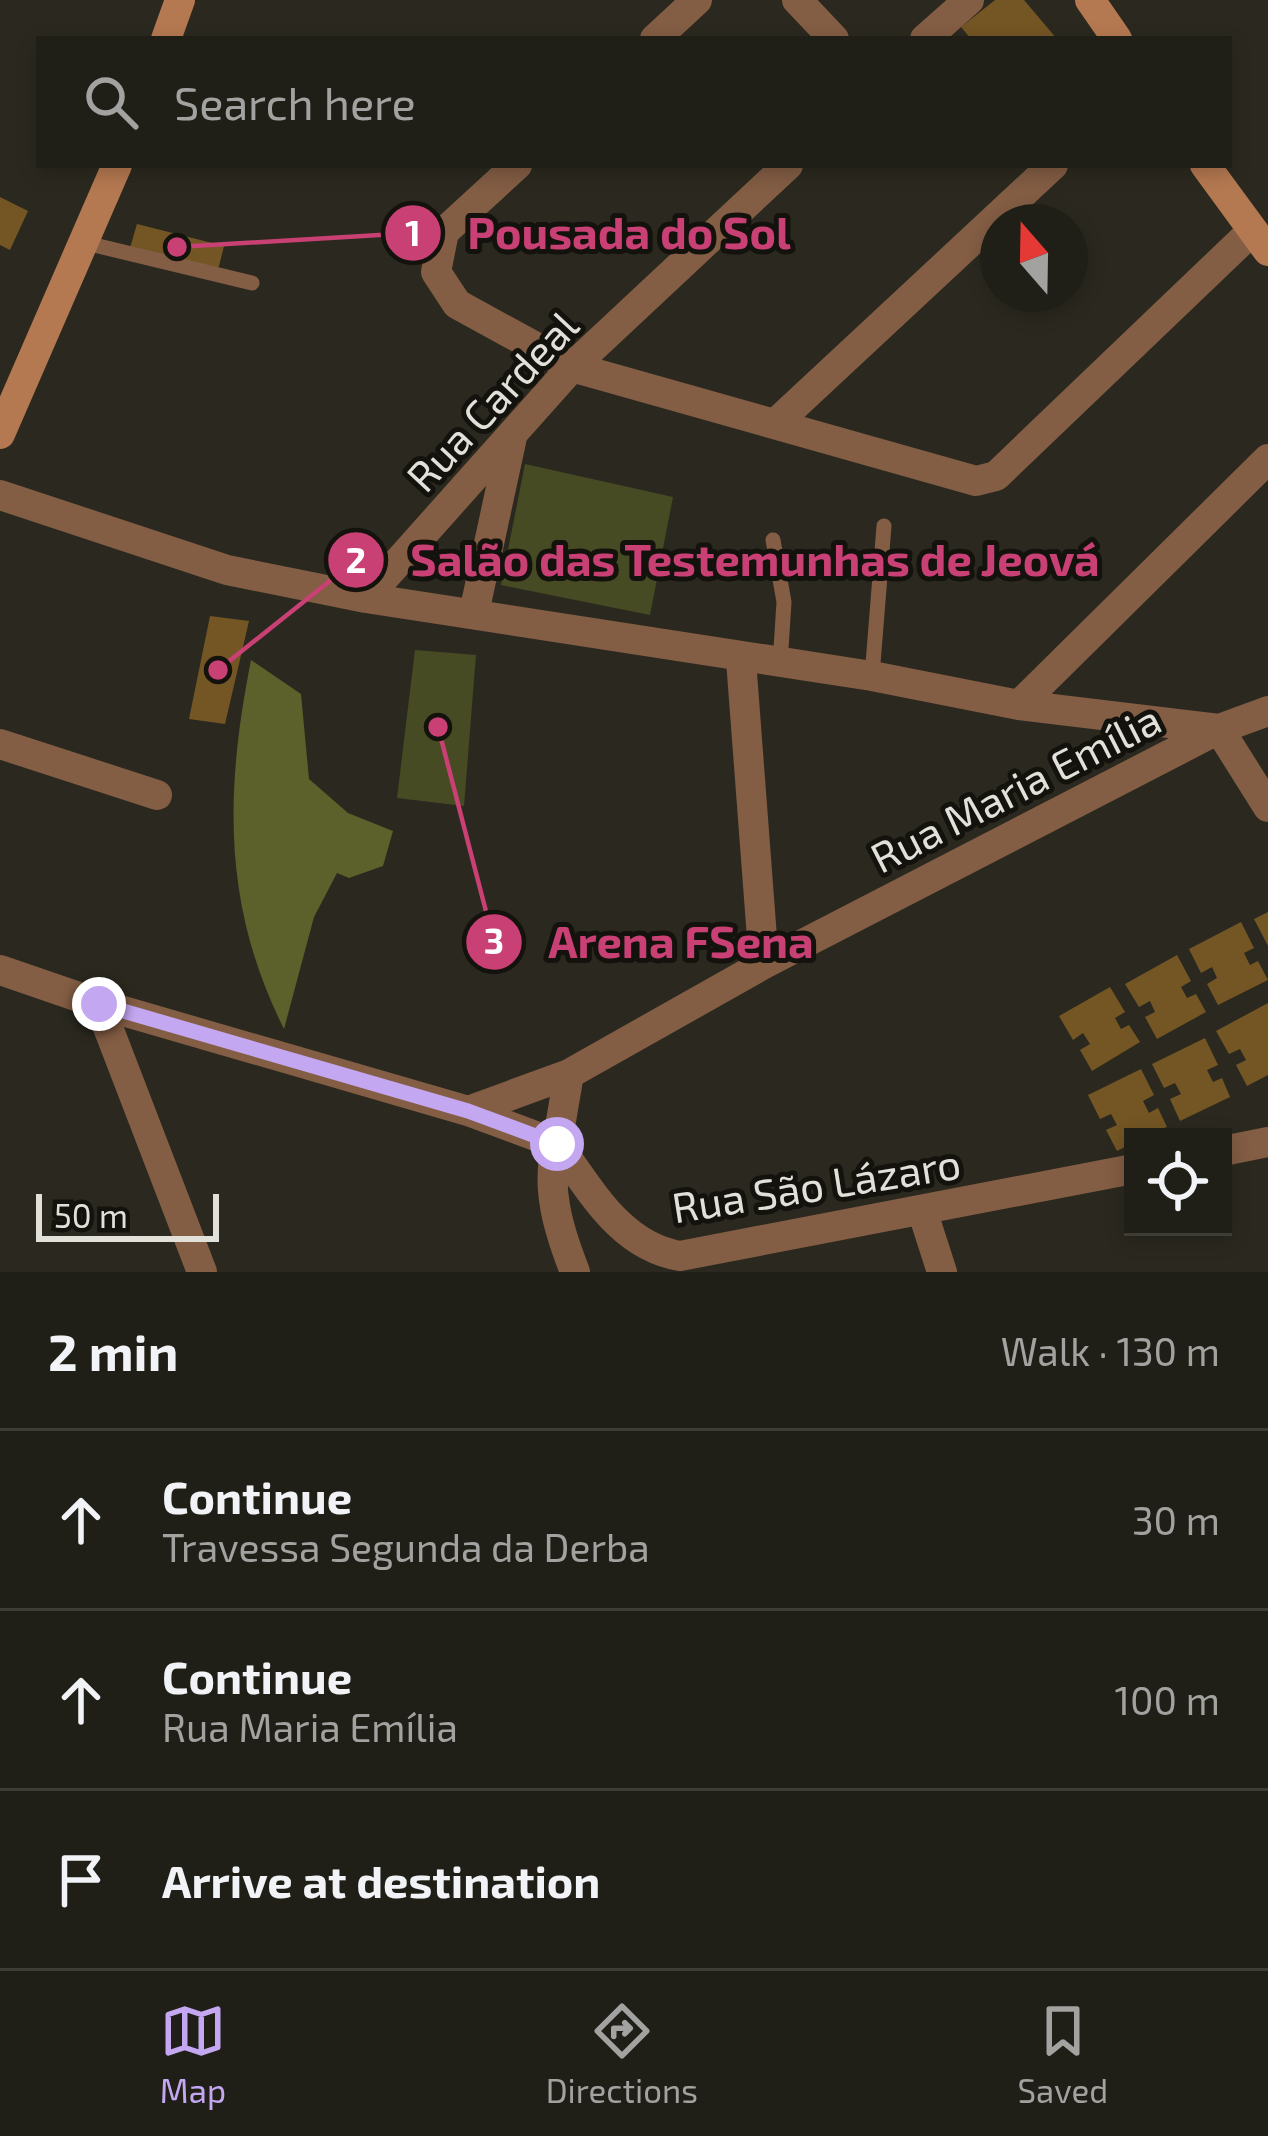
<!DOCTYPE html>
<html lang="en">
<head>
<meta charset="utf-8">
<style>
  :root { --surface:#201f17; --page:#282720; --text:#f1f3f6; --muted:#a2a2a1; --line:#3d3d36; --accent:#c4a7f1 }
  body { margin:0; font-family:"Exo 2",sans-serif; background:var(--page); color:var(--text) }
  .controls { position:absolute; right:36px; bottom:36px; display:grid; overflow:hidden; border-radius:0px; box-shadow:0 6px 18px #0003 }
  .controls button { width:108px; height:108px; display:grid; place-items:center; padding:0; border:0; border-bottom:3px solid var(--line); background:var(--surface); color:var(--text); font:60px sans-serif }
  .compass { position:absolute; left:980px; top:204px; width:108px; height:108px; border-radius:50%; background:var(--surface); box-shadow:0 6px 18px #0003; rotate:340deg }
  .scale { position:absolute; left:36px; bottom:30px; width:183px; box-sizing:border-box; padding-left:12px; border:6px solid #e1e0d9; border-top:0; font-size:33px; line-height:42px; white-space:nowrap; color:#e1e0d9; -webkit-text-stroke:9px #13120d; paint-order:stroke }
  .stop { position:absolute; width:36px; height:36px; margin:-27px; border:9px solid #c4a7f1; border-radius:50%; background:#fff }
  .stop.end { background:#c4a7f1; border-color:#fff; box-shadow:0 3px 12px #0008 }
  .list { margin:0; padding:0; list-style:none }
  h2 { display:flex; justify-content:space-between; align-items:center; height:156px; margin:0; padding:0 48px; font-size:51px }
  h2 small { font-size:39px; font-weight:400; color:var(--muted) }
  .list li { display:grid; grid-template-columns:78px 1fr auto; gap:36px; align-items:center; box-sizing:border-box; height:180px; padding:0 48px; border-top:3px solid var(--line) }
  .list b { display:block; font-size:45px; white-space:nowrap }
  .list p { margin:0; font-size:39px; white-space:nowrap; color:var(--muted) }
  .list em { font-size:39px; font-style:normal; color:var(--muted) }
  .icon { flex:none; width:66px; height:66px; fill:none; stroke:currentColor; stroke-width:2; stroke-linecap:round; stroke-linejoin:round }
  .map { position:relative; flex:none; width:1268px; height:1272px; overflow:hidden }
  .search { position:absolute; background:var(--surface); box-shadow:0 6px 18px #0003; left:36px; right:36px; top:36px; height:132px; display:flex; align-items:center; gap:30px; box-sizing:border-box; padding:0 42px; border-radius:0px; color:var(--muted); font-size:45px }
  .sheet { height:696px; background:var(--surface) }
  nav { display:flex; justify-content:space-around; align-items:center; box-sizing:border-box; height:168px; border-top:3px solid var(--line); background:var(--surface); font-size:33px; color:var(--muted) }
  nav a { display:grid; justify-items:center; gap:6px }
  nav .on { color:var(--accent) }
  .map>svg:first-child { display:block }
  .green { fill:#474b23 }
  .forest { fill:#5c602a }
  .building { fill:#745624 }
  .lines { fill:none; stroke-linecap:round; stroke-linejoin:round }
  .lane { stroke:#835d44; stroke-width:15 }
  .street { stroke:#835d44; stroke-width:30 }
  .secondary { stroke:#b57951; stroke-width:30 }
  .route { stroke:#c4a7f1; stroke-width:15 }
  .labels { text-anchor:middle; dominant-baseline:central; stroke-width:10; stroke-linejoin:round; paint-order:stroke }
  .street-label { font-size:42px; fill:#e1e0d9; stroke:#13120d }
  .leader { fill:none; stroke:#c84074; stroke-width:4.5 }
  .callout-dot { fill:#c84074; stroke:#13120d; stroke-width:4.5 }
  .mark-label { font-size:36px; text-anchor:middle; font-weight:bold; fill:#fff }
  .callout-label { font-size:45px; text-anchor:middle; font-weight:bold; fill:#c84074; stroke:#13120d; stroke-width:10; stroke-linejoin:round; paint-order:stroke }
</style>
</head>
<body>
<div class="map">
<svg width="1268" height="1272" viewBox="0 0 1268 1272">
  <rect width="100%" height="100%" fill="#2b291f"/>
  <path class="green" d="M525 464 673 497 650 615 501 585Z
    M415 650 476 655 464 806 397 798Z"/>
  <path class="forest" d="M251 660 301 694 309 779 348 813 393 831 383 866 349 878 337 873 314 917 284 1029C222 905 225 792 251 660Z"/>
  <path class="building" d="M995 0H1024L1057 39H971L961 27Z
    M0 197 28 211 10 250 0 245Z
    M137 224 224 246 218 270 130 248Z
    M210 616 249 621 225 724 189 719Z
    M1268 912V946L1254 919Z
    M1241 922 1254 948 1244 953 1250 965 1258 961 1268 980 1218 1005 1207 984 1217 978 1212 967 1201 973 1189 949Z
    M1177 955 1191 981 1181 987 1187 998 1196 994 1206 1012 1157 1039 1145 1017 1155 1012 1150 1001 1139 1007 1125 984Z
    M1110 987 1125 1012 1115 1018 1121 1029 1129 1025 1140 1042 1092 1071 1080 1050 1090 1044 1083 1033 1073 1040 1059 1016Z
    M1268 1003V1075L1247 1086 1236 1065 1246 1060 1240 1049 1229 1054 1216 1031Z
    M1205 1038 1218 1065 1207 1070 1213 1082 1222 1078 1230 1097 1180 1121 1170 1099 1181 1094 1175 1083 1164 1088 1152 1064Z
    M1141 1069 1154 1095 1143 1101 1149 1113 1158 1108 1167 1127 1133 1137V1143L1117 1151 1106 1130 1117 1125 1111 1114 1100 1119 1088 1095Z"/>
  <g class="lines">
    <path class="lane" d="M86 243 252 283
      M773 540 784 602 780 664
      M872 676 884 526"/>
    <path class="street" d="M797 0 834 39
      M655 39 697 0
      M925 39 969 0
      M517 165 444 232 436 272 457 304 572 367 976 481 996 476 1252 231
      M776 423 1053 165
      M0 495 227 570 366 598 872 676 1019 705 1219 729
      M366 598 572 367 788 165
      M474 613 512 437
      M741 660 764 964
      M1019 705 1268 459
      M1219 729 1268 807
      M0 744 157 795
      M0 970 99 1004 468 1111 569 1074 764 964 1219 729 1268 711
      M99 1004 202 1272
      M569 1074 557 1144C591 1190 620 1246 680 1256L1133 1169
      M468 1111 557 1144C545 1188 559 1231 575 1272
      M1223 1151 1268 1142
      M923 1213 942 1272"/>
    <path class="secondary" d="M1090 0 1117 39
      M166 39 180 0
      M1205 165 1268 251
      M0 434 117 165"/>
  </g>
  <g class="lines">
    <path class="route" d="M99 1004 468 1111 557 1144"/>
  </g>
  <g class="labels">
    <g class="street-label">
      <text transform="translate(491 400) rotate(-47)">Rua Cardeal</text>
      <text transform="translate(1015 787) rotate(-27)">Rua Maria Emília</text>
      <text transform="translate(816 1184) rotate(-9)">Rua São Lázaro</text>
    </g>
  </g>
  <path class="leader" d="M177 247L413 233M218 670L356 560M438 727L494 942"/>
  <g class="callout-dot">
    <circle cx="177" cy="247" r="12"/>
    <circle cx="218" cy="670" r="12"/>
    <circle cx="438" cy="727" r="12"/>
    <circle cx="413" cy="233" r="30"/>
    <circle cx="356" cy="560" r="30"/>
    <circle cx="494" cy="942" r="30"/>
  </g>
  <g class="mark-label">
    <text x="413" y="246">1</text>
    <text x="356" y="573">2</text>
    <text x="494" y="954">3</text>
  </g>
  <g class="callout-label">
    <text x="629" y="249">Pousada do Sol</text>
    <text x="755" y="576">Salão das Testemunhas de Jeová</text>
    <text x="681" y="958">Arena FSena</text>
  </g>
</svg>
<div class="controls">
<button><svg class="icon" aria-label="locate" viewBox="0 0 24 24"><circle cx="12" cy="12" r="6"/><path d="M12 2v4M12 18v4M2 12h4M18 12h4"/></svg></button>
</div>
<svg class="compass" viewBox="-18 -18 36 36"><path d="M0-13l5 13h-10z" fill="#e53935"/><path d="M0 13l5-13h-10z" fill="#a2a2a1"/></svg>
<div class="scale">50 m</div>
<div class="stop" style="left:557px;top:1144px"></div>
<div class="stop end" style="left:99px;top:1004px"></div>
<div class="search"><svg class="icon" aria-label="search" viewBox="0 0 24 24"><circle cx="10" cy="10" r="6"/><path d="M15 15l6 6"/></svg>Search here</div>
</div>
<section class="sheet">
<h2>2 min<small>Walk · 130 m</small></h2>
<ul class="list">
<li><svg class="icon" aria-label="ahead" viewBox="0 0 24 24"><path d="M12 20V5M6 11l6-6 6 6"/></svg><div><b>Continue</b><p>Travessa Segunda da Derba</p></div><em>30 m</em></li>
<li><svg class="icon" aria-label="ahead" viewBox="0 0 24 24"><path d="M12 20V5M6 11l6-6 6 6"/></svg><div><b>Continue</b><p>Rua Maria Emília</p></div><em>100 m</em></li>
<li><svg class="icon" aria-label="arrive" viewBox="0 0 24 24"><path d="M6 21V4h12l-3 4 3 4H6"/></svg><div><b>Arrive at destination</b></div></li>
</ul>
</section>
<nav>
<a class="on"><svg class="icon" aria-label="map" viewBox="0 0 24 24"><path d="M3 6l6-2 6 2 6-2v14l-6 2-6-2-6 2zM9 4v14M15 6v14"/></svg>Map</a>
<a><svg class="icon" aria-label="directions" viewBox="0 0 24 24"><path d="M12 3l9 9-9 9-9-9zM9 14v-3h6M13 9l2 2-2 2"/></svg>Directions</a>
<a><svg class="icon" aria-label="saved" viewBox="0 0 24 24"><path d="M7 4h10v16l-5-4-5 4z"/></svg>Saved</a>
</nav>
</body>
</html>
